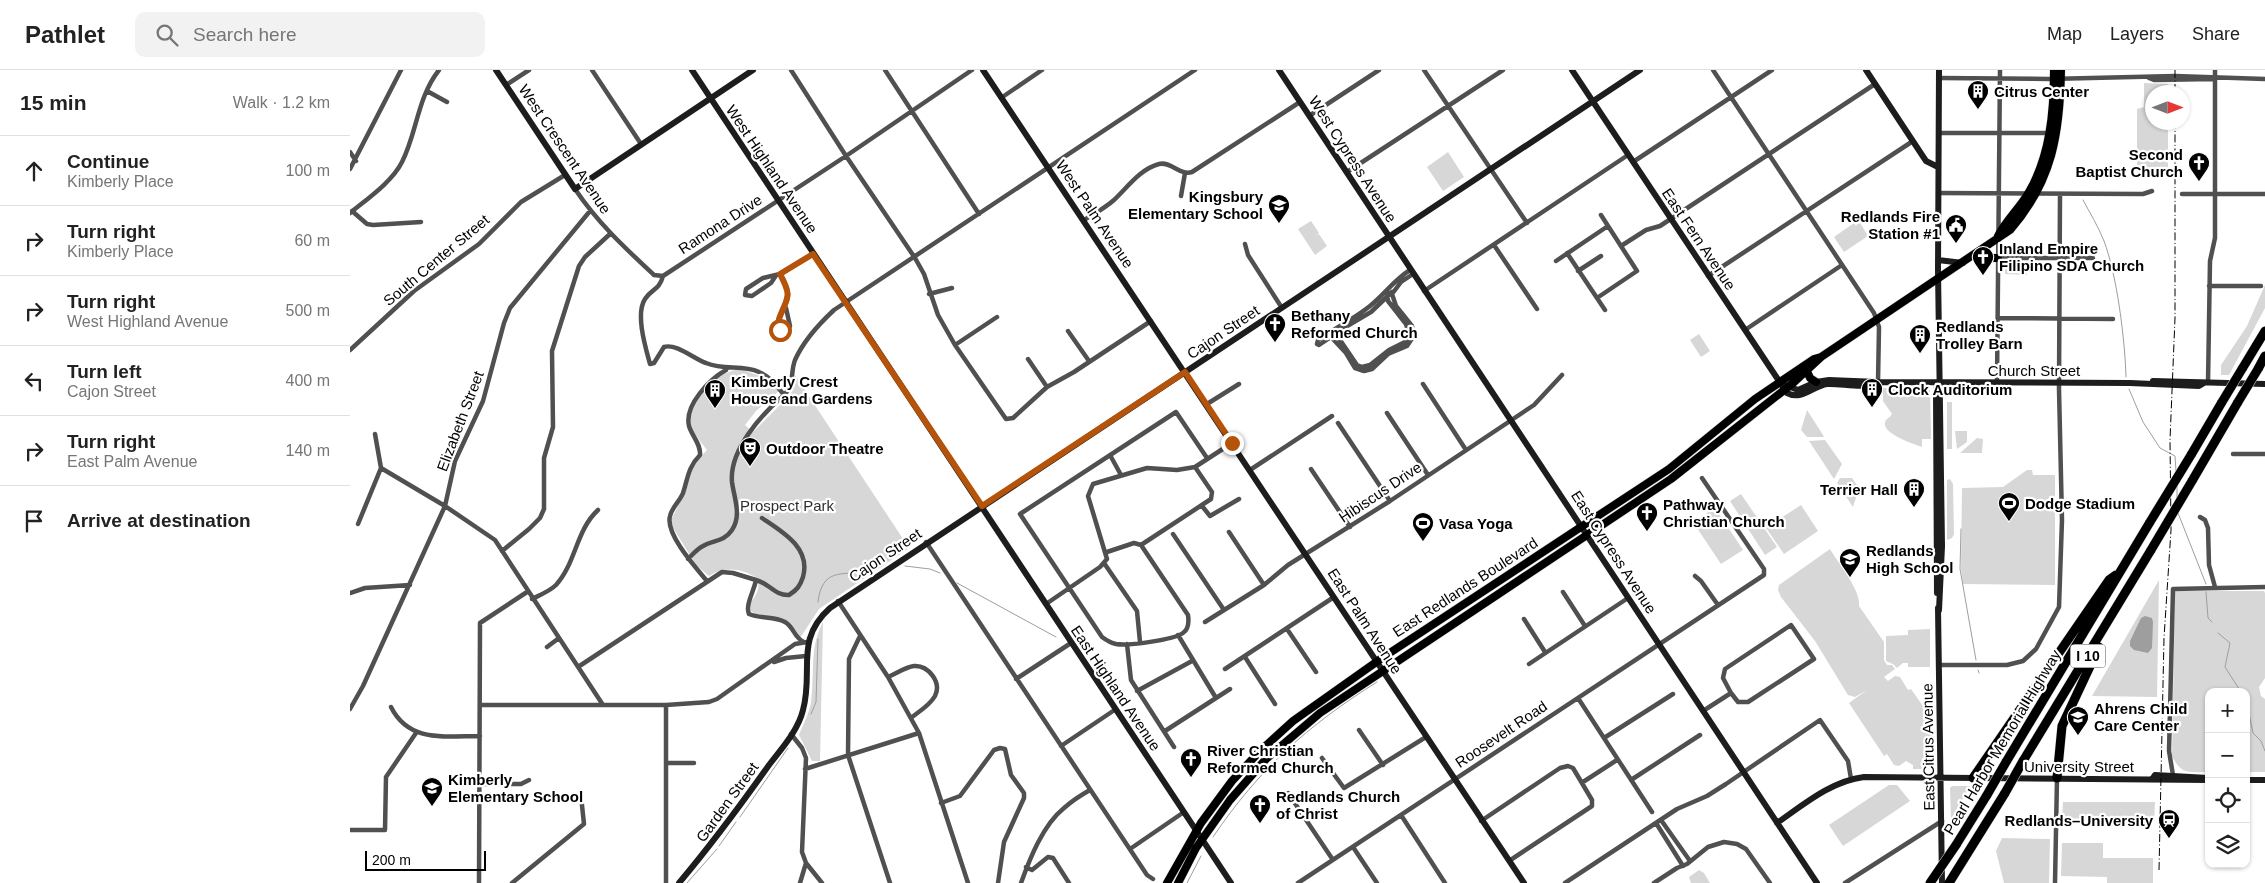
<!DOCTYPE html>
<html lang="en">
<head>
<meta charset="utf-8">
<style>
  :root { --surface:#fff; --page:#f2f2f2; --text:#222; --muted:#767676; --line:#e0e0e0 }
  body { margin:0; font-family:Helvetica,sans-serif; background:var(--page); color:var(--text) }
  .controls { position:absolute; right:15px; bottom:15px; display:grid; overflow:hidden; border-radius:10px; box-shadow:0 1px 4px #0004 }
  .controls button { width:45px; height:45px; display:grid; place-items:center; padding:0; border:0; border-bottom:1px solid var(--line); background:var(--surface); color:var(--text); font:25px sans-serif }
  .compass { position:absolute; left:1795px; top:15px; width:45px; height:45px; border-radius:50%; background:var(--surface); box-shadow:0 1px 4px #0004; rotate:90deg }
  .scale { position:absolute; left:15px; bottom:12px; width:121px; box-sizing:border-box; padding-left:5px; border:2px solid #000; border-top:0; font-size:14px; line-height:18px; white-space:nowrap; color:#000; -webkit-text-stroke:4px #fff; paint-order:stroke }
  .stop { position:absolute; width:15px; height:15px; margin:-11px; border:4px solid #b45309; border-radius:50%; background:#fff }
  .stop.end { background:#b45309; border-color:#fff; box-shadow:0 1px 5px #0008 }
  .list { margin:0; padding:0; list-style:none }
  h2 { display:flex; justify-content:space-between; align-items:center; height:65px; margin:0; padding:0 20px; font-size:21px }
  h2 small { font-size:16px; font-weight:400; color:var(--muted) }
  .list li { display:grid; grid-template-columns:32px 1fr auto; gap:15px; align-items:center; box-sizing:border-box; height:70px; padding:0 20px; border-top:1px solid var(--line) }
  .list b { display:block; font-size:19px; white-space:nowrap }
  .list p { margin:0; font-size:16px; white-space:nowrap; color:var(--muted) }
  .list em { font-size:16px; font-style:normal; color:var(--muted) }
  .icon { flex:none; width:28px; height:28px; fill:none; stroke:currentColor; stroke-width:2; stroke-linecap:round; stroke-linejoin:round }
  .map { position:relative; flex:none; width:1915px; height:813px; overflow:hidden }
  header { display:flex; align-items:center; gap:30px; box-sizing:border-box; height:70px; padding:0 25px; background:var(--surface); border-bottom:1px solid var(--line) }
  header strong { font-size:24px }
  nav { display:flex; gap:28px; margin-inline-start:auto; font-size:18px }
  .search { width:350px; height:45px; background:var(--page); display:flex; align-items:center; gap:12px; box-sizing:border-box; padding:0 18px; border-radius:10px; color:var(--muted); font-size:19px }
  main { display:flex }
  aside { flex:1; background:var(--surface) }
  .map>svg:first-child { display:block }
  .green { fill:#d7d7d7 }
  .water { fill:#9e9e9e }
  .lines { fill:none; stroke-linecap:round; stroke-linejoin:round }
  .stream { stroke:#9e9e9e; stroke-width:1 }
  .primary-casing { stroke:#dbdbdb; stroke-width:9 }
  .highway-casing { stroke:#dbdbdb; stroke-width:10 }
  .street { stroke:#505050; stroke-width:4.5 }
  .secondary { stroke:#1d1d1d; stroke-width:6 }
  .primary { stroke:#000; stroke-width:8 }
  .highway { stroke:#000; stroke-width:9 }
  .rail { stroke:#000; stroke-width:1; stroke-dasharray:8 2.5 1 2.5; stroke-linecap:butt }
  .highway-bridge-casing { stroke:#dbdbdb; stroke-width:10; stroke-linecap:butt }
  .highway-bridge { stroke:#000; stroke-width:9 }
  .route { stroke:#b45309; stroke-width:6 }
  .labels { text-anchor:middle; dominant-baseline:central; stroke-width:4.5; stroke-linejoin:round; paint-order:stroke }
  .shield { fill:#fff; stroke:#4c4c4c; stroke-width:1 }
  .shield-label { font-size:14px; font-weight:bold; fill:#000 }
  .poi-label { font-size:15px; font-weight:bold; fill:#000; stroke:#fff; text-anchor:start }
  .street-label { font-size:15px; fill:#000; stroke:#fff }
  .park-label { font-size:15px; fill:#2e2e2e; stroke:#fff }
</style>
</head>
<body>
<header>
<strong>Pathlet</strong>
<div class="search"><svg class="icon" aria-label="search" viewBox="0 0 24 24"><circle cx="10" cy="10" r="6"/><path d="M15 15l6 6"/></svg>Search here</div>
<nav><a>Map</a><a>Layers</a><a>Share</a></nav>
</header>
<main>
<aside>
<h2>15 min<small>Walk · 1.2 km</small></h2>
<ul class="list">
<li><svg class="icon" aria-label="ahead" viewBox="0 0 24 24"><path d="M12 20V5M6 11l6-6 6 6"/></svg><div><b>Continue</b><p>Kimberly Place</p></div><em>100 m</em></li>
<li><svg class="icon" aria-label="right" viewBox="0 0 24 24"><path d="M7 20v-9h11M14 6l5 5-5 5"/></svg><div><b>Turn right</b><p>Kimberly Place</p></div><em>60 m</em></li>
<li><svg class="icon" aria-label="right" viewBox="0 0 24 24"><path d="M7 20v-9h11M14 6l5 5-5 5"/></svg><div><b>Turn right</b><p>West Highland Avenue</p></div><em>500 m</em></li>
<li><svg class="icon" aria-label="left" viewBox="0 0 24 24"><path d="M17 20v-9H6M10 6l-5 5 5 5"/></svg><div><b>Turn left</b><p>Cajon Street</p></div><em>400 m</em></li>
<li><svg class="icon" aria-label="right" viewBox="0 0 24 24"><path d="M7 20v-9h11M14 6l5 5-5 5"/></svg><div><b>Turn right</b><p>East Palm Avenue</p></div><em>140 m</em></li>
<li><svg class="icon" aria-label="arrive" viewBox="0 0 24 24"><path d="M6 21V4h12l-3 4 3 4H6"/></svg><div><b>Arrive at destination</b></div></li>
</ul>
</aside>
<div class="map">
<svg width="1915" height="813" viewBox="0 0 1915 813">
  <rect width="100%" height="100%" fill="#fff"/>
  <path class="green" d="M1794 13 1818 14 1817 22H1802V52L1818 53V105H1787V39L1794 37Z
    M1098 82 1114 107 1093 121 1077 97Z
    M961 151 969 163 966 166 969 164 977 176 965 185 948 159Z
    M1509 151 1518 166 1494 182 1484 167 1504 153 1506 156Z
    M1655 192H1677V205L1655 204Z
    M1915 215V238L1879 305H1871V295L1897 256Z
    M1349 264 1360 281 1351 287 1340 270Z
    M390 299 419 309 429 321 406 341 395 355 403 362 440 325 444 317 445 305 559 478 469 539 450 568C440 547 426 547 405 544L401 541 400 534C406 525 410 520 408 509 393 498 375 496 359 506L346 495 322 456 321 450 336 420 343 395 357 380C350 371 341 361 340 349 340 327 370 301 390 299Z
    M1533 318 1580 320 1581 369H1572V377C1564 374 1528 363 1536 350 1538 348 1540 347 1542 344L1533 331Z
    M1597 332H1602V379H1597Z
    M1457 340 1473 365 1474 367H1457L1451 360Z
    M1605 361H1617V372L1607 379Z
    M1627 368 1633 369 1632 383H1610Z
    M1475 370 1492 394 1484 409 1459 371Z
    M1677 400H1682L1683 405H1705V515L1613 514 1611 499 1612 418 1653 417Z
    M1490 408H1502L1509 418 1503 437 1487 413Z
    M1600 409 1603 414 1604 464 1602 468 1597 470V410Z
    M1391 424 1427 477 1415 485 1380 431Z
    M1451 435 1468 461 1434 484 1416 458Z
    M1364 436 1393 480 1371 494 1345 455Z
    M1480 479C1488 493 1511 520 1509 536L1534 572V590L1537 595H1542L1545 599 1534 607 1538 611 1545 606 1550 607 1558 620 1561 619 1582 649V699H1563V695L1556 691 1549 696 1544 695 1537 684 1534 686 1499 633 1517 620 1505 627 1498 625 1465 571 1431 527 1428 520 1429 515Z
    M1809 510 1807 627 1742 626Z
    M1825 521H1914L1915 523V608L1909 617 1911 626 1915 629V702H1896V622H1859V702C1839 702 1831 705 1822 686Z
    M473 552 470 691H462L449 665C453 654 459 645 461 632 465 604 459 578 473 552Z
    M1580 559V597H1558V593H1553L1547 598 1543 594 1536 591V566L1558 565V560Z
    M1539 715H1547L1560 731 1493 776 1479 755Z
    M1602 716H1620L1601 749 1600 718Z
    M1713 732H1805L1804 751 1712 750Z
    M1652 768 1700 769 1699 813H1654L1646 781Z
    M1712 773H1753V788H1803V813H1757V807L1711 806Z
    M1349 800 1354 803 1360 813H1341L1339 807Z"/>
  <path class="water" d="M1795 546 1802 548 1803 552 1802 578 1798 583 1784 580 1780 576V571L1791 548Z"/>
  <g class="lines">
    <path class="stream" d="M1733 130C1740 143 1748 156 1754 171 1767 205 1775 270 1776 307
      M1779 319 1793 352 1810 378 1825 386 1826 401
      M1827 415V429
      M1828 443 1856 514
      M1611 459 1610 499 1626 590
      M555 496 580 499 590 503
      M607 513 706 567
      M1856 522 1858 548 1862 552
      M468 532C472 498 491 505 517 502
      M1868 563 1880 573 1875 597 1891 622
      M1628 600 1629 603
      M1896 629 1903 663 1911 671 1915 681
      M461 644 466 632 468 569
      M390 747 438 678
      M863 767C909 699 957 656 1027 612
      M369 776 386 752
      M337 813 367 779
      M837 813 851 786"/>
    <g class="primary-casing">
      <path id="primary" d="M1648 166C1656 150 1670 138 1679 122 1700 86 1704 42 1704 0
        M1625 185 1631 188H1648
        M1457 301 1460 308 1466 312
        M817 813 851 753 882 711 910 681 943 651 1032 588 1319 399 1405 329 1464 289 1471 287
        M828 813 846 778 880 730 916 689 970 643 1321 409 1443 313 1471 287 1660 160C1703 111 1710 62 1711 0"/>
    </g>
    <g class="highway-casing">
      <path id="highway" d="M1892 299 1915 261
        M1908 299 1915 286
        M1841 385 1872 332
        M1842 411 1888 332
        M1673 691 1801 480
        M1656 692 1800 452
        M1623 708 1759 510 1766 505
        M1707 708 1712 656 1749 577
        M1606 775 1637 725
        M1599 813 1655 723"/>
    </g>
    <path class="street" d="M242 0 291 74
      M441 0 496 86 565 188 574 204 588 245 605 275 656 349 663 348 697 317 724 302 801 251
      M535 0 629 144
      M622 0 496 86 313 206C309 221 302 218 295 229 285 244 296 279 300 294L304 293 314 277C326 273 344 289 356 293 375 301 392 294 409 302 421 307 426 315 434 325 445 315 440 303 445 290 453 272 470 253 484 240L845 0
      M1074 0 1177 153
      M1363 0 1524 243 1529 257 1528 312
      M1589 8 1699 9 1825 6 1915 9
      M1799 8 1804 10 1864 9
      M156 15 179 0
      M77 21 97 32
      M651 28 692 0
      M959 46 1029 0
      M1589 63H1700
      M0 82 6 91
      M1283 92 1422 0
      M0 99 51 0
      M997 102 1153 0
      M225 119C247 152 274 177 304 205L313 206
      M1588 123 1793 124 1802 121
      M1832 124H1915
      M831 126 835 103
      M2 141 17 154 23 155 71 152
      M0 143C17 129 42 112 52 92 67 63 67 28 89 0
      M734 150C744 144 755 138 764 130 777 118 790 99 809 94 821 91 830 106 842 102L950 32
      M895 174 898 185 932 238
      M1144 175 1187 239
      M1271 176 1296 160 1310 156 1525 14
      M1217 183 1255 240
      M1648 188H1743
      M1206 191 1258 156
      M1228 201 1251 186
      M430 204C444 230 437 226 429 249L430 260 435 264 440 256 436 238
      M1358 206 1563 71
      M425 207 421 213 402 226 395 225 396 219 413 208 430 204 463 184
      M1859 216H1911
      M1037 220 1038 231 1056 254 1059 266 1055 272 1039 280 1020 295 1012 297 1007 295 988 267 987 262 1021 242 1042 222
      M1074 221 1278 85
      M579 224 602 218
      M1247 228 1287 201 1251 145
      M1648 248 1763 249
      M1395 260 1492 195
      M718 261 739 291
      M981 261 982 268 996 283 1005 298 1014 301 1022 299 1038 284 1057 276 1063 267 1062 256 1046 236 1042 224 1051 212 1063 204
      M984 265 969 275 967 274 968 270C985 258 1004 249 1020 236 1034 225 1044 210 1060 200
      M605 275 647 247
      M0 280 64 221 129 174 171 132 215 105
      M678 289 697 317
      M1647 312 1650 0
      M1858 313 1860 191 1865 168V0
      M1073 314 1116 380
      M857 334 889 314
      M1037 343 1078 405
      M988 353 1040 431
      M1883 384H1915
      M760 385 771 405
      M31 398 95 436 145 470 253 635
      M961 399 1000 457
      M900 400 982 346
      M852 436 860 446 889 429
      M1850 447 1855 450 1858 458 1859 495 1865 517
      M8 454 31 398 25 364
      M879 462 914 515
      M823 464 874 540
      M576 472 797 805 803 809
      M791 475 838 545C839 552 839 559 833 563 823 570 778 576 766 574 761 573 756 570 752 567L670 444 826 342 857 388
      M152 481 179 459 190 448 194 439V388L203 357 202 281 229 196 235 187 260 164
      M757 482 784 473 791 475 861 429 862 422 845 397
      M338 489C343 484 347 479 353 476 363 470 374 472 382 460 392 445 384 428 382 412 379 380 412 344 434 325
      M754 493 787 541 790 572
      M1345 506 1351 511 1368 535
      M406 510C419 513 425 526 439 525 447 520 450 516 453 507 461 478 433 462 412 448
      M357 511C346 498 315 464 320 446 322 437 330 431 333 423 338 408 338 397 350 385 351 374 342 366 339 356 334 335 360 309 376 300
      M1213 522 1235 556
      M0 523 15 518 60 515
      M182 529C190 525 200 521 206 515 226 493 226 460 248 440
      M488 531 538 607 569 663 618 813
      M696 534 750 497 757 489 738 426 743 414 797 398 827 400 845 397 882 373
      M1174 549 1195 582
      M855 552 914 515 938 495 1040 431 1184 335 1212 305
      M937 559 966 602
      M828 565 866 628
      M510 566 499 589 498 685 540 813
      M777 574 781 610 824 677
      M197 577 209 568
      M895 587 925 634
      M424 592 436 588 456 586
      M1179 594 1278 528
      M1589 595H1657L1673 591 1686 579 1709 537 1712 450 1709 319 1710 124
      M228 597 372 502 383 503 406 510C404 521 395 535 399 544 410 549 424 546 435 552 444 557 444 568 454 572
      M875 599 984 527
      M538 607C546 604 555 597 564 596 578 595 592 612 585 626 580 635 570 641 562 647
      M666 609 721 573
      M787 621 842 591
      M1228 628 1302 742
      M130 635H316L359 632 367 629 445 574 457 572
      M41 637C59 673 95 666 130 666
      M0 639 13 616 95 436 105 391 133 331 154 253 160 238 240 141
      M1353 641 1381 623 1388 632H1398L1464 589 1441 555 1375 599 1373 608 1381 623
      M1009 660 1033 695
      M815 661 880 619
      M441 664 452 678 456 688 452 782 456 793 472 813
      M1254 668 1323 624
      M711 676 766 639
      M972 688 994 718 1076 667
      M316 693H344
      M455 699 569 663
      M1823 705 1819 681 1823 519 1915 517
      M1281 710 1350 665
      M1233 712 1267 690
      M130 714H171L179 710
      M938 723 983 790
      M591 733 610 726 644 680 650 678 655 679 661 705 674 723V728L654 772 648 813
      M1051 745 1095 813
      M1311 750 1340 791
      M1131 751 1210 698 1218 696 1223 698 1242 730V736L1159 791
      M1306 753 1333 796
      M0 760H35L36 707 66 663
      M1003 777 1027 813
      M780 779 834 742
      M676 797 682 800 698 787 703 788 719 813
      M129 813 130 553 177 522
      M162 813 234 754 231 726
      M316 813V635
      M450 813 456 793
      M671 813C680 788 693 755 714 738 722 731 731 725 740 720
      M948 813 1414 505V499L1352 408
      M1215 813 1327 739 1357 726 1376 714 1470 650 1498 691 1501 709
      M1304 813 1327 798 1337 794 1358 777 1374 772 1387 774 1396 779 1420 813
      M1495 813 1592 751
      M1705 813 1707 708"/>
    <path class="secondary" d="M146 0 225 119 403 0
      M342 0 881 813
      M633 0 1174 813
      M929 0 1467 813
      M1222 0 1437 323C1452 331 1463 316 1477 314 1492 313 1515 320 1528 312
      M1516 0 1576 91 1588 97
      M1588 190 1613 193
      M1803 311 1915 314
      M1435 315 1448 320 1466 312 1479 310 1528 312 1780 313 1849 316 1854 313
      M1587 523 1586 319 1589 312
      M1588 538 1592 813
      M1589 540 1592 476 1588 201 1589 0
      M1803 708 1805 705 1858 708
      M1896 710H1915
      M1427 753C1453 735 1481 711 1514 707L1859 710
      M329 813C361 775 390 736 419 695 431 679 448 661 453 640 464 601 444 570 480 538L1290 0"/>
    <use href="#primary" class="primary"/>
    <use href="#highway" class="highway"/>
    <path class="rail" d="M1825 22V0
      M1809 800 1814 568 1821 460 1820 370 1825 248V52"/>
    <g class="highway-bridge-casing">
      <path id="highway-bridge" d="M1872 332 1892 299
        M1888 332 1908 299
        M1800 452 1841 385
        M1801 480 1842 411
        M1655 723 1673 691
        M1637 725 1656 692
        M1580 813 1606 775"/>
    </g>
    <use href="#highway-bridge" class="highway-bridge"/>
  </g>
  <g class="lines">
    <path class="route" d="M430 260 429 249C437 227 443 228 430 204L463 184 632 436 835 302 882 373"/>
  </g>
  <defs>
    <g id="building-pin" transform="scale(1.125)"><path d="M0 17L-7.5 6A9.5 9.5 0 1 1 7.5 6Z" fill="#000" stroke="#fff"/><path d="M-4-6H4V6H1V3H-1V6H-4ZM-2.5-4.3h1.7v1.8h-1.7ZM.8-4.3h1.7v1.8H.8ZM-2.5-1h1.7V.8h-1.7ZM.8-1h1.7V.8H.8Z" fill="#fff"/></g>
    <g id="church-pin" transform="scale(1.125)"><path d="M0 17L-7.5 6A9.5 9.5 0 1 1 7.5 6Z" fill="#000" stroke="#fff"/><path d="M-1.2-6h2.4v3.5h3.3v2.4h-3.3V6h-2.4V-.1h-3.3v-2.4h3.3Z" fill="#fff"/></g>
    <g id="school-pin" transform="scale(1.125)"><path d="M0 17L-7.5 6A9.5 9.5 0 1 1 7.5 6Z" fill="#000" stroke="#fff"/><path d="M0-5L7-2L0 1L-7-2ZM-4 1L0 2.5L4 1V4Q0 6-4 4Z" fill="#fff"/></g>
    <g id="civic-pin" transform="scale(1.125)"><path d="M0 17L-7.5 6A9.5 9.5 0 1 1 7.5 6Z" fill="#000" stroke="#fff"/><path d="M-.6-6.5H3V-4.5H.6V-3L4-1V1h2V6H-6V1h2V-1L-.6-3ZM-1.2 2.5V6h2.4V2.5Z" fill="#fff"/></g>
    <g id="theatre-pin" transform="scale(1.125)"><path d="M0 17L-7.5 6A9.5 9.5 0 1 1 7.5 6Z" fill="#000" stroke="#fff"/><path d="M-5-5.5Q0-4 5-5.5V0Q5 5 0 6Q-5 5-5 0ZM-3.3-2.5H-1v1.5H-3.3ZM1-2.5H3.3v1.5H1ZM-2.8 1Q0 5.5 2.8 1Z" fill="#fff"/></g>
    <g id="stadium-pin" transform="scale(1.125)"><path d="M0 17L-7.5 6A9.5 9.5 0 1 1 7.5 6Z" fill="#000" stroke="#fff"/><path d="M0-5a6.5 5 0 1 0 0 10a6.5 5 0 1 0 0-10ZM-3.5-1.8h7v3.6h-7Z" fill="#fff"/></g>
    <g id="station-pin" transform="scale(1.125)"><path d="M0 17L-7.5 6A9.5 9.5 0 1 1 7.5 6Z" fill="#000" stroke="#fff"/><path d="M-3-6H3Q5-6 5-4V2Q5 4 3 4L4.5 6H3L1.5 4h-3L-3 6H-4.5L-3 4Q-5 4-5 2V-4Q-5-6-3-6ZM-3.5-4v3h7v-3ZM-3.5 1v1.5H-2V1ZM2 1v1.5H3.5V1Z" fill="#fff"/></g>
  </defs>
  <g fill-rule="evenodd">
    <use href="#building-pin" x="1628" y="21"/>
    <use href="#church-pin" x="1849" y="93"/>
    <use href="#school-pin" x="929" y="135"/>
    <use href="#civic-pin" x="1606" y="155"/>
    <use href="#church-pin" x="1633" y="187"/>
    <use href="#church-pin" x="925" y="254"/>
    <use href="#building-pin" x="1570" y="265"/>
    <use href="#building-pin" x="1522" y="319"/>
    <use href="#building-pin" x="365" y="320"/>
    <use href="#theatre-pin" x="400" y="378"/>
    <use href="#building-pin" x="1564" y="419"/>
    <use href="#stadium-pin" x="1659" y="433"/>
    <use href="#church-pin" x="1297" y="443"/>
    <use href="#stadium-pin" x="1073" y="453"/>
    <use href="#school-pin" x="1500" y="489"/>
    <use href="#school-pin" x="1728" y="647"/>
    <use href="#church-pin" x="841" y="689"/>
    <use href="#school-pin" x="82" y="718"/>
    <use href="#church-pin" x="910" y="735"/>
    <use href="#station-pin" x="1819" y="750"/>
  </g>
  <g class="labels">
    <rect class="shield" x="1720.5" y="574.5" width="35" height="23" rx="4"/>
    <g class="shield-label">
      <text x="1738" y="586">I 10</text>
    </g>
    <g class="poi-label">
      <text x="1644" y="21">Citrus Center</text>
      <text x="1833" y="84" text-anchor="end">Second<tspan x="1833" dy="17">Baptist Church</tspan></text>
      <text x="913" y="126" text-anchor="end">Kingsbury<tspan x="913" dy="17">Elementary School</tspan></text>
      <text x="1590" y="146" text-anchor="end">Redlands Fire<tspan x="1590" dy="17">Station #1</tspan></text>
      <text x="1649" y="178">Inland Empire<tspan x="1649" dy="17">Filipino SDA Church</tspan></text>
      <text x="941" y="245">Bethany<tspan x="941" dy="17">Reformed Church</tspan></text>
      <text x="1586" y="256">Redlands<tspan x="1586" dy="17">Trolley Barn</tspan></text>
      <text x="381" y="311">Kimberly Crest<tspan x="381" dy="17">House and Gardens</tspan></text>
      <text x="1538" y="319">Clock Auditorium</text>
      <text x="416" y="378">Outdoor Theatre</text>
      <text x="1548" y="419" text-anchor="end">Terrier Hall</text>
      <text x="1675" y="433">Dodge Stadium</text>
      <text x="1313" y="434">Pathway<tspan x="1313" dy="17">Christian Church</tspan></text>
      <text x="1089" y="453">Vasa Yoga</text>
      <text x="1516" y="480">Redlands<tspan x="1516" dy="17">High School</tspan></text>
      <text x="1744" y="638">Ahrens Child<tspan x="1744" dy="17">Care Center</tspan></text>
      <text x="857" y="680">River Christian<tspan x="857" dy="17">Reformed Church</tspan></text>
      <text x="98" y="709">Kimberly<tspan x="98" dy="17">Elementary School</tspan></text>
      <text x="926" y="726">Redlands Church<tspan x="926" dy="17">of Christ</tspan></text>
      <text x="1803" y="750" text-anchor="end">Redlands–University</text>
    </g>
    <g class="street-label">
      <text transform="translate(215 79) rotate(56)">West Crescent Avenue</text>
      <text transform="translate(1003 89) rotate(57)">West Cypress Avenue</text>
      <text transform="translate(422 99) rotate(56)">West Highland Avenue</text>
      <text transform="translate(745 144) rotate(56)">West Palm Avenue</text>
      <text transform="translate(370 154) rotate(-33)">Ramona Drive</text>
      <text transform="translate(1349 169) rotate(56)">East Fern Avenue</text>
      <text transform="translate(86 190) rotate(-40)">South Center Street</text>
      <text transform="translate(873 262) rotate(-34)">Cajon Street</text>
      <text x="1684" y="300">Church Street</text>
      <text transform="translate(110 351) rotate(-69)">Elizabeth Street</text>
      <text transform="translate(1030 422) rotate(-34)">Hibiscus Drive</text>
      <text transform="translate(1264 482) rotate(57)">East Cypress Avenue</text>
      <text transform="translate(535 485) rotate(-34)">Cajon Street</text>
      <text transform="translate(1115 517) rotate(-33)">East Redlands Boulevard</text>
      <text transform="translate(1015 551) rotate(57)">East Palm Avenue</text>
      <text transform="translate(766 618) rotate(56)">East Highland Avenue</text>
      <text transform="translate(1151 664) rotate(-34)">Roosevelt Road</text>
      <text transform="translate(1652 672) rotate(-59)">Pearl Harbor Memorial Highway</text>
      <text transform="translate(1578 677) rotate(-91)">East Citrus Avenue</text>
      <text x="1729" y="696">University Street</text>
      <text transform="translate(377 732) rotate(-54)">Garden Street</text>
    </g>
    <g class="park-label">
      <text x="437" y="435">Prospect Park</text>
    </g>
  </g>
</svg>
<div class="controls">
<button>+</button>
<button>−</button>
<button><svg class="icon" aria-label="locate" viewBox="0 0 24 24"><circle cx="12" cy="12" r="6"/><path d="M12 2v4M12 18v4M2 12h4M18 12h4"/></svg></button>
<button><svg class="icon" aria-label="layers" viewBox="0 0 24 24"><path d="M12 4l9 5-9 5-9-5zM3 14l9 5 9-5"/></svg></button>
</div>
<svg class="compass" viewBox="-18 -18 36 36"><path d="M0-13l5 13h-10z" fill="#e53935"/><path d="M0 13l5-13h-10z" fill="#767676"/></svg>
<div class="scale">200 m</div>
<div class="stop" style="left:430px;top:260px"></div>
<div class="stop end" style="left:882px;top:373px"></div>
</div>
</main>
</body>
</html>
